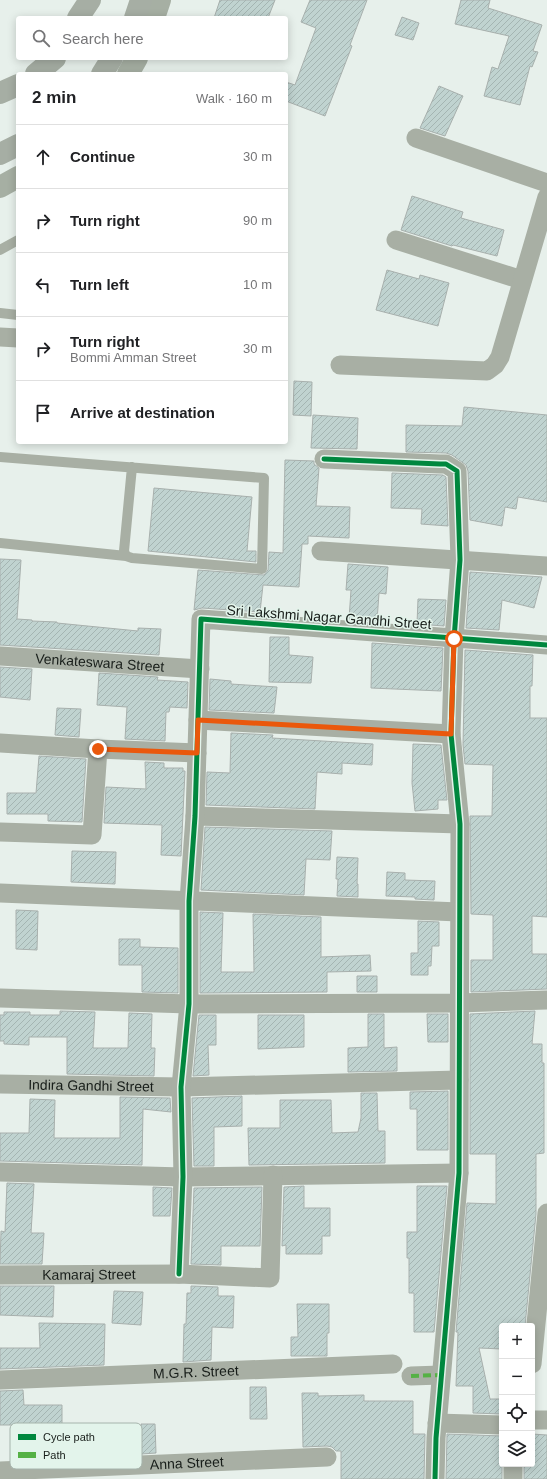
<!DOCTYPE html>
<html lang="en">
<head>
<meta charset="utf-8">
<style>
  :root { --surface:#fff; --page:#f6f6f6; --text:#202124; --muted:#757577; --line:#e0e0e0 }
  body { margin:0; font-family:Helvetica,sans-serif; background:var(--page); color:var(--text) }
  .controls { position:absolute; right:12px; bottom:12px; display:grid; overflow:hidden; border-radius:4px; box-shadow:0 2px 10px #0003 }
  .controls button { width:36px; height:36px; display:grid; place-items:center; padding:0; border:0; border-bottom:1px solid var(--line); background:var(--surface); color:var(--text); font:20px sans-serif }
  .stop { position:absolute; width:12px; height:12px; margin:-9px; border:3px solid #ea580c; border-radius:50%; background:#fff }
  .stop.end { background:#ea580c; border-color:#fff; box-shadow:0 1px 4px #0008 }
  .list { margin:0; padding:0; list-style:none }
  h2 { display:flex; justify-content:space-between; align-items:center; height:52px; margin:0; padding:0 16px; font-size:17px }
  h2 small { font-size:13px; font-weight:400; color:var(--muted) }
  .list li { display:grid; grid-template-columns:26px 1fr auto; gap:12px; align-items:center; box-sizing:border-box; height:64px; padding:0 16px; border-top:1px solid var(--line) }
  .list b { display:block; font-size:15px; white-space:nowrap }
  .list p { margin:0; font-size:13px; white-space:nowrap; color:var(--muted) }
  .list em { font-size:13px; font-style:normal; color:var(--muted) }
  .icon { flex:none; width:22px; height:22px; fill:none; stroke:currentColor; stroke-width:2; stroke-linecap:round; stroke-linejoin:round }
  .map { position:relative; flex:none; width:547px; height:1479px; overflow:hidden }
  .search { position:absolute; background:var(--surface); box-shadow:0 2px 10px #0003; left:16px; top:16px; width:272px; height:44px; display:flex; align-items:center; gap:10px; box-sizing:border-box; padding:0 14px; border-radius:4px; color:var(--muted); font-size:15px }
  .panel { position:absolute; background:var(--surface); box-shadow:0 2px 10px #0003; left:16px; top:72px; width:272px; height:372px; border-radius:4px }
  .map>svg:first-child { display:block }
  .building { fill:url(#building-hatch); stroke:#a8b0ad }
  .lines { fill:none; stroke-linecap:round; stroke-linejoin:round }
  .lane { stroke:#a8afa4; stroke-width:10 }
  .street { stroke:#a8afa4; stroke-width:19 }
  .secondary { stroke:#a6afa3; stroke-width:22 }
  .highway { stroke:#a6aea4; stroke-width:22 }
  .quiet { stroke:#55b145; stroke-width:4; stroke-dasharray:8 4; stroke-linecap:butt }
  .cycleway-casing { stroke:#e3f4eb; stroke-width:8 }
  .cycleway { stroke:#00873e; stroke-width:5 }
  .route { stroke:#ea580c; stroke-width:5 }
  .labels { text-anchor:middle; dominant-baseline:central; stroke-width:3; stroke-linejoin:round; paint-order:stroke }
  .street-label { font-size:14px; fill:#181e1a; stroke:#e3f4eb }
  .key { fill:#e3f4eb; stroke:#a6b4ac; stroke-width:1 }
  .key-label { font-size:11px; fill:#181e1a }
</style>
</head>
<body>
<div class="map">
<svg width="547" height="1479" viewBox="0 0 547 1479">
  <defs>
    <pattern id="building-hatch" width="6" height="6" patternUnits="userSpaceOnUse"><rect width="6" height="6" fill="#c0d3d0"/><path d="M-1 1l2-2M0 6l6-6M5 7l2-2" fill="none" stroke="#a4b5b2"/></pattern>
  </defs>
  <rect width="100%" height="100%" fill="#e7f0eb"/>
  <path class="building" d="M220 0H275L268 18H214Z
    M310 0H367L350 45 352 46 325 116 286 101V82L295 85 316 28 301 22Z
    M461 0H490L488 8 542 25 533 51 538 52 532 67 530 66 520 105 484 96 492 67 498 69 509 36 455 24Z
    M402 17 419 23 413 40 395 35Z
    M439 86 463 96 445 136 420 128Z
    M412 196 463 212 461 218 504 230 497 256 453 245 452 246 401 230Z
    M387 270 419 279 420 275 449 283 438 326 376 310Z
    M294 381 312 382 311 416 293 415Z
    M464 407 547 415V502L518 497 516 509 505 507 502 526 470 520 468 471 466 465 452 455 446 453 406 452V425L462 426Z
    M313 415 358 418 357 449 311 448Z
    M285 460 314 461V464L319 468 316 506 350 507 349 538 308 536V544H302L299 587 263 585 260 612 202 608 194 610 198 570 264 575 268 570 269 552 283 553Z
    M392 473 443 475 446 477 448 526 421 524 422 509 391 508Z
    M154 488 252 497 247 551H256V562L148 551Z
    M0 559 21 560 17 619 32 620V621L57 622V623L138 631V628L161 629 159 655 0 645Z
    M348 564 388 567 386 594 379 593 377 621 349 619 351 590H346Z
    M470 572 542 577 534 608 502 600 499 630 466 628Z
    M418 599 446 600 444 626 417 624Z
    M270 637H289V655L313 657 311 683 269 682Z
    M372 643 443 648 441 691 371 688Z
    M465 650 533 655 532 686H530V718H547V917L532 916V954H547V989L471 992V960H493V915L471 914 470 816H492L493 765 465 764 463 745Z
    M0 667 32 669 30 700 0 697Z
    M99 673 158 677 157 680 188 682 187 708 170 707 169 712H166L165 741 125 739 127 707 97 705Z
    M210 679 231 681V684L277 687 274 713 209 710Z
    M57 708 81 709 79 737 55 735Z
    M231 733 273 735 272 738 373 744 372 765 342 763V774L317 772 315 809 206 805 207 772 230 773Z
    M413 744 441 745 447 800H438V809L415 811 412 783Z
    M39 756 86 759 82 822 48 821V814H7V793H36Z
    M145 762 164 763V768H183V771H185L181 856 161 855 162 825 104 823 106 787 146 789Z
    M205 827 332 831 330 860 306 859 304 895 201 890Z
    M72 851 116 852 115 884 71 882Z
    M337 857 358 858 357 884H358V897L337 896 338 879H336Z
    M387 872 405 873V880L435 881 434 900 415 899V897L386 896Z
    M16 910 38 911 37 950 16 949Z
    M200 912 223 913 221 972H254L253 914 321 917V957L370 955 371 971 327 972V992L200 993Z
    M418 921 439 922V946H432L431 966H428V975H411V953H418Z
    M119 939H140V947L178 948V993L142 992V965H119Z
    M357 976H377V992H357Z
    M60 1011 95 1012 93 1048H128L129 1013 152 1014 151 1048H155L154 1076 67 1074V1037H29V1045L4 1044V1041H0V1015H4V1012H30V1015H60Z
    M535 1011 532 1044H542V1063H544V1153L536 1154V1214L525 1326H502V1349L479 1348 490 1399H502V1414L473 1413V1386H456L458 1332H456L467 1203 496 1204V1154H470V1014Z
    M368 1014H384V1048L397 1047V1071L348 1072V1048L368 1047Z
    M427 1014H448V1042H428Z
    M199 1015H216V1045H208L209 1075 193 1076Z
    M258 1015H304V1047L258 1049Z
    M448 1091V1150H417V1109H410V1092Z
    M361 1093H377L378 1131H385V1163L249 1165 248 1128H280V1100H331L332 1133 358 1132 361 1118Z
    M242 1096V1126L214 1127V1166H194L192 1098Z
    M120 1097 170 1098 171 1112 143 1109 142 1165 0 1161V1133H29L30 1099 55 1100 54 1138H120Z
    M7 1183 34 1184 31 1233H44L42 1264H0L1 1231 5 1232Z
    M304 1186V1208H330V1236H322V1254H286V1245L282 1246 284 1187Z
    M417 1186H447L434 1332H414V1293H409V1258H407V1232H417Z
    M153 1187 172 1188 170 1216H153Z
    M262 1187 260 1246H221V1265L191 1264 194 1188Z
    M0 1286H54L53 1317 0 1315Z
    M191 1286 218 1287V1296H234L233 1328 212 1327 211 1360 183 1362 184 1324H186L187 1293H191Z
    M114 1291 143 1292 141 1325 112 1323Z
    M297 1304H329V1333H327V1356H291V1337H298Z
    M39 1323 105 1324 104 1365 0 1369V1348H40Z
    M250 1387H266L267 1419H250Z
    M23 1390 24 1405H62V1425H0V1391Z
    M302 1393H318V1396L364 1395V1401H413V1434H425L424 1479H341V1451H336L332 1447 327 1446 303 1447Z
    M141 1424H155L156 1453 141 1454Z
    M447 1434 502 1436V1479H446Z
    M532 1434 547 1435V1479H524V1464H532Z"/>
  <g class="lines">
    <path class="lane" d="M0 250 18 240
      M0 313 18 315
      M0 457 264 478 262 569 132 558 126 556 124 551 132 467
      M0 543 126 556"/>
    <g class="street">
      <path d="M416 138 547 183"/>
      <path d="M396 240 522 280"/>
      <path d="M0 337 18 338"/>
      <path d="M340 365 487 371 495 365 500 357 547 197"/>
      <path d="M324 459 440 464H446L457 471 460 560 454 639 451 734 460 824 459 1173 436 1438 435 1479"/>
      <path d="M321 551 547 566"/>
      <path id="s1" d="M0 656 200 669"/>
      <path d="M198 720 451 734"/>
      <path d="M0 743 98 749 197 753"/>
      <path d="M195 816 460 824"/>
      <path d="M0 832 92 835 98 749"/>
      <path d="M0 893 459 912"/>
      <path d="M0 998 189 1004 459 1003 547 1000"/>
      <path id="s2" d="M0 1084 181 1087 459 1080"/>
      <path d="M0 1172 183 1177 459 1173"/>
      <path d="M179 1274 183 1177 181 1087 189 1004V901L195 816 201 619 547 645"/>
      <path id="s3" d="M0 1275 179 1274 270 1278 273 1175"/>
      <path d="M532 1364 547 1213"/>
      <path d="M411 1376 441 1375"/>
      <path id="s4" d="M0 1380 393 1364"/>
      <path d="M532 1420H547"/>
      <path d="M437 1423 502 1425"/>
      <path id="s5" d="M0 1471 327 1457"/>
      <path d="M513 1479V1464"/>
    </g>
    <path class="secondary" d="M154 18 160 0
      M128 74 137 58
      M0 187 18 177"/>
    <path class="highway" d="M78 18 90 0
      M135 18 141 0
      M36 74 55 58
      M102 74 112 58
      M0 93 18 85
      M0 154 18 145"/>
    <path class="quiet" d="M411 1376 441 1375"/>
    <g class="cycleway-casing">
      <path id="cycleway" d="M324 459 440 464H446L457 471 460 560 454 639 451 734 460 824 459 1173 436 1438 435 1479
        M179 1274 183 1177 181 1087 189 1004V901L195 816 201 619 547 645"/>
    </g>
    <use href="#cycleway" class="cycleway"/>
  </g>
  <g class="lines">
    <path class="route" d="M98 749 197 753 198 720 451 734 454 639"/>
  </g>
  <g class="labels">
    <g class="street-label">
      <text transform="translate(329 617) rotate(4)">Sri Lakshmi Nagar Gandhi Street</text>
      <text stroke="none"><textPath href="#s1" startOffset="100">Venkateswara Street</textPath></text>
      <text stroke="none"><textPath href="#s2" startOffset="91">Indira Gandhi Street</textPath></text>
      <text stroke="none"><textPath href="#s3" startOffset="89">Kamaraj Street</textPath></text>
      <text stroke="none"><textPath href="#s4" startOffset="196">M.G.R. Street</textPath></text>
      <text stroke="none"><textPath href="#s5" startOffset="187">Anna Street</textPath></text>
    </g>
  </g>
  <rect x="10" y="1423" width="132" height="46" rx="6" class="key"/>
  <rect x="18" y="1434" width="18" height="6" fill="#00873e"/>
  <rect x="18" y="1452" width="18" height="6" fill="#55b145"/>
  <g class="key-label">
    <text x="43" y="1441">Cycle path</text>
    <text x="43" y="1459">Path</text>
  </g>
</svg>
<div class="controls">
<button>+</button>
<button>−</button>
<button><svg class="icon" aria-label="locate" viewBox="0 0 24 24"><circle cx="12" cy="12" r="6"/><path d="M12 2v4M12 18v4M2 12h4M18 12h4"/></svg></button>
<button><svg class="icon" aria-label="layers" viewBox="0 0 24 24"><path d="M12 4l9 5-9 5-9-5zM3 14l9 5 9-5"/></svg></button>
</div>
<div class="stop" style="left:454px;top:639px"></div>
<div class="stop end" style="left:98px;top:749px"></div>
<div class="search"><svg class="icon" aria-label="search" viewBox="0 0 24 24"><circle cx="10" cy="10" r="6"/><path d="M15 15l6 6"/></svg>Search here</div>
<section class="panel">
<h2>2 min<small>Walk · 160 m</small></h2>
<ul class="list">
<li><svg class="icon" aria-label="ahead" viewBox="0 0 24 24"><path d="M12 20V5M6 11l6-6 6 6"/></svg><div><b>Continue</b></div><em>30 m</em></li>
<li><svg class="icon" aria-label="right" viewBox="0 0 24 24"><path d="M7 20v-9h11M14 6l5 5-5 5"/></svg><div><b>Turn right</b></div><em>90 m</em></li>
<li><svg class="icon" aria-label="left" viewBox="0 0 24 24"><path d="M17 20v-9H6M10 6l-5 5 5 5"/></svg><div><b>Turn left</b></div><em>10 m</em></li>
<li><svg class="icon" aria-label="right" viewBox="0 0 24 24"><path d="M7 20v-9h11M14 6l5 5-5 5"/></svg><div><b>Turn right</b><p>Bommi Amman Street</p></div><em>30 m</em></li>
<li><svg class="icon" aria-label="arrive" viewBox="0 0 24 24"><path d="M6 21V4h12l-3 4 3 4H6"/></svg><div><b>Arrive at destination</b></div></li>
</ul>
</section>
</div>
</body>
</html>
